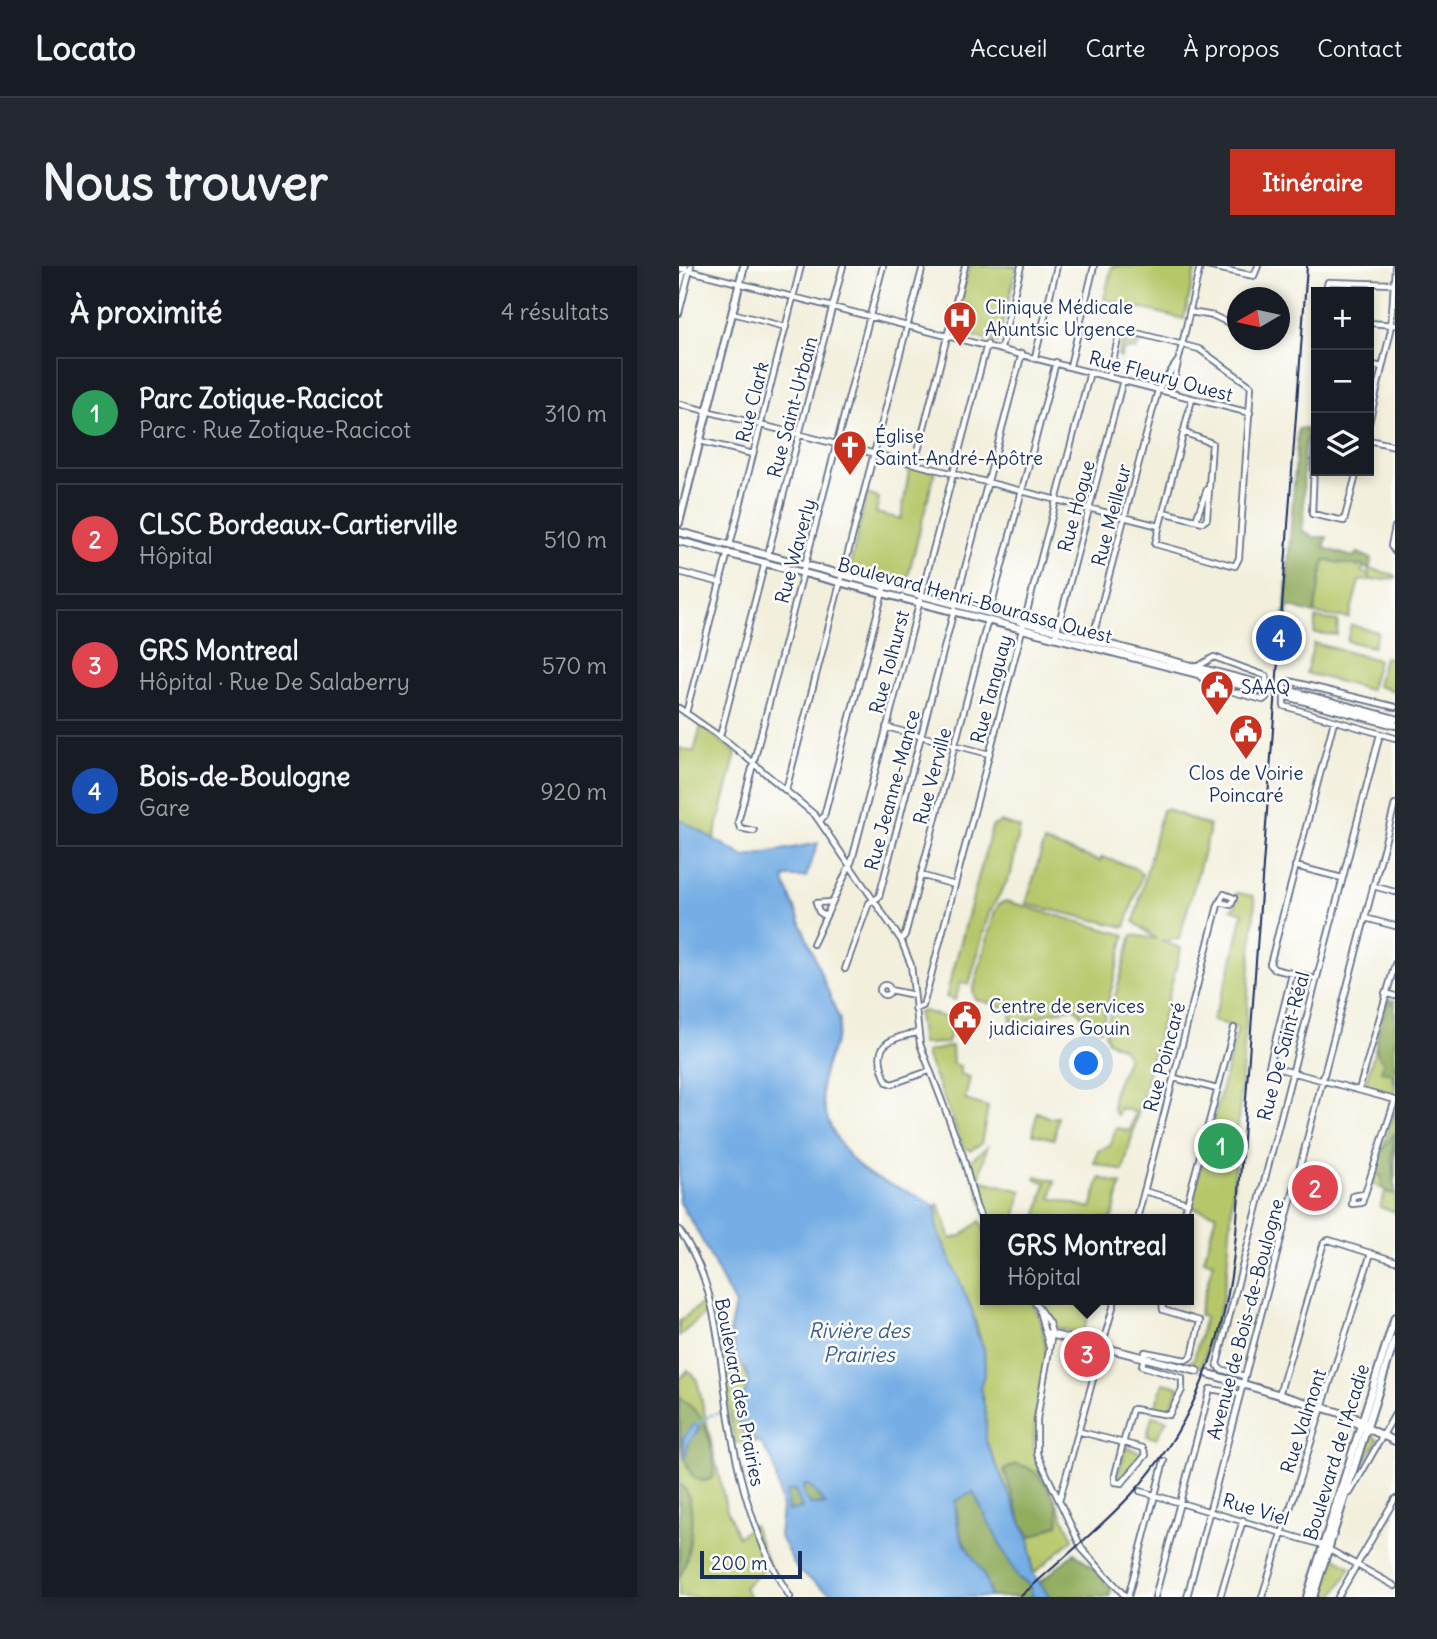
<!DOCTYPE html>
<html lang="fr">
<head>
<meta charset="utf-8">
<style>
  :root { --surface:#171b24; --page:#242831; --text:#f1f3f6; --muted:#9ea1a6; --line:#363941; --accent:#c8321e }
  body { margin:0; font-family:Delius,sans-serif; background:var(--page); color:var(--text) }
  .controls { position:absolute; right:21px; top:21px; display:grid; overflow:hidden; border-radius:0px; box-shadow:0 4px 10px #0003 }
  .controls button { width:63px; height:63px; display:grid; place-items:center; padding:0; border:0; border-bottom:2px solid var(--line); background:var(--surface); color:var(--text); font:35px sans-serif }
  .compass { position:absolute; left:548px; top:21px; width:63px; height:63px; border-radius:50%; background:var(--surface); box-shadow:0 4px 10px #0003; rotate:261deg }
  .scale { position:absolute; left:21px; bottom:18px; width:102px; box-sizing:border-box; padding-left:7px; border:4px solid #1b2f5e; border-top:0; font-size:19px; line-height:24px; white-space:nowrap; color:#1b2f5e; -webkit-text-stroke:5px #fff; paint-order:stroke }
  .you { position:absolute; left:408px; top:798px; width:24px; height:24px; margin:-18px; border:5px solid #fff; border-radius:50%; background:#1a73e8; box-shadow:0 0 0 10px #1a73e833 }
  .badge { display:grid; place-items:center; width:46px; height:46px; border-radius:50%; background:var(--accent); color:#fff; font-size:23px; font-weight:700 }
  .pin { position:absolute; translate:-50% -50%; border:4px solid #fff; box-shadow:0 2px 7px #0006 }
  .popup { position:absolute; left:301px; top:948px; width:214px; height:91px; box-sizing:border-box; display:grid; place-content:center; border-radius:0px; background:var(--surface); filter:drop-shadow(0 2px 5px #0005); font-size:23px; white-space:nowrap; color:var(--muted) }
  .popup b { font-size:26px; color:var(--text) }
  .popup::after { content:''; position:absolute; left:50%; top:100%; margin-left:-14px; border:14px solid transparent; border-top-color:var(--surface) }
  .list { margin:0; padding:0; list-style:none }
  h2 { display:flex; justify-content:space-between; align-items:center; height:91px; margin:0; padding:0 28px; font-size:30px }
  h2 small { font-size:23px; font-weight:400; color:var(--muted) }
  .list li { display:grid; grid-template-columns:46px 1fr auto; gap:21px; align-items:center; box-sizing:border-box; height:112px; margin:0 14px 14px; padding:0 14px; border:2px solid var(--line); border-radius:0px }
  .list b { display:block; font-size:26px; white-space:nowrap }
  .list p { margin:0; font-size:23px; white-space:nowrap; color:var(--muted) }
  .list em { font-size:23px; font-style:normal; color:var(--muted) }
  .icon { flex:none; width:38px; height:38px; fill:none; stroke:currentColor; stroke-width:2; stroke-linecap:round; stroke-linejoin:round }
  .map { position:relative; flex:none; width:716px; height:1331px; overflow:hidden; border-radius:0px }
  header { display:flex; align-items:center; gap:42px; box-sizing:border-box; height:98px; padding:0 35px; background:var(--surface); border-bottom:2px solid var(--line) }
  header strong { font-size:33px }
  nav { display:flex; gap:38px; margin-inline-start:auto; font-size:24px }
  .intro { display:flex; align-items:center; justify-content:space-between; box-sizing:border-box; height:168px; padding:0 42px }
  h1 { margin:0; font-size:49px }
  .button { padding:18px 32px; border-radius:0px; background:var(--accent); color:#fff; font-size:24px; font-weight:700 }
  main { display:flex; gap:42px; padding:0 42px }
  aside { flex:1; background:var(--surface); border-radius:0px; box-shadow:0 4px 10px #0003 }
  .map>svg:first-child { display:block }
  .green { fill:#b6c769; stroke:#687b64; stroke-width:2 }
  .forest { fill:#90ac5d; stroke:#566e5e; stroke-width:2 }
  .water { fill:#75ade4; stroke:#486ea1; stroke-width:2; fill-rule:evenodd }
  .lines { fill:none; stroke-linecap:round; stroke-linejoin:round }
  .stream { stroke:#75ade4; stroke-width:2 }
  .major-tunnel { stroke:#c7c9c3; stroke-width:6; stroke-dasharray:6 3; stroke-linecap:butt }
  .minor-casing { stroke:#66728a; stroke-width:8 }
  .major-casing { stroke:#66728a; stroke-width:10 }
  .minor { stroke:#fff; stroke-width:4.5 }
  .major { stroke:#fff; stroke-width:6 }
  .rail { stroke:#1b2f5e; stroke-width:2 }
  .labels { text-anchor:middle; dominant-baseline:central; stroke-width:5; stroke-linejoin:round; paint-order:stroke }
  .poi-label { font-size:19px; fill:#1b2f5e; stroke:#fff; text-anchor:start }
  .street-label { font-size:19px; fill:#1b2f5e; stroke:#fff }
  .water-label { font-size:21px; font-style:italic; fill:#3a5b8d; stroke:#fff }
</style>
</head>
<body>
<header>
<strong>Locato</strong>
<nav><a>Accueil</a><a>Carte</a><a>À propos</a><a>Contact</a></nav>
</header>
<div class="intro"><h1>Nous trouver</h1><a class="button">Itinéraire</a></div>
<main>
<aside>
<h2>À proximité<small>4 résultats</small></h2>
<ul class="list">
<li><span class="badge" style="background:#2e9e5b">1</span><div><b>Parc Zotique-Racicot</b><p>Parc · Rue Zotique-Racicot</p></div><em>310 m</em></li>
<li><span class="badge" style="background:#e0444e">2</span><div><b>CLSC Bordeaux-Cartierville</b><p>Hôpital</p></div><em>510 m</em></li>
<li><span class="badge" style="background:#e0444e">3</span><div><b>GRS Montreal</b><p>Hôpital · Rue De Salaberry</p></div><em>570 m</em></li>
<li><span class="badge" style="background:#1a4fb4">4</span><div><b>Bois-de-Boulogne</b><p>Gare</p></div><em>920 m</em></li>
</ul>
</aside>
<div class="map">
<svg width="716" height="1331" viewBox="0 0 716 1331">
  <rect width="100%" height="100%" fill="#fff"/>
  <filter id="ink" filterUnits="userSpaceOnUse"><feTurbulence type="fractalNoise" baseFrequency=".0143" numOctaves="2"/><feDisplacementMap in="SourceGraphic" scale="14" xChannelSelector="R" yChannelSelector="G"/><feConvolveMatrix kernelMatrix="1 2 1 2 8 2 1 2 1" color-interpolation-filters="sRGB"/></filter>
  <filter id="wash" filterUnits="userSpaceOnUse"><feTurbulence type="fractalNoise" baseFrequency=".00686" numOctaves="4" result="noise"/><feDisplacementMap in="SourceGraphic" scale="28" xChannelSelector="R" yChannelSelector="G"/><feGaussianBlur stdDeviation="1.57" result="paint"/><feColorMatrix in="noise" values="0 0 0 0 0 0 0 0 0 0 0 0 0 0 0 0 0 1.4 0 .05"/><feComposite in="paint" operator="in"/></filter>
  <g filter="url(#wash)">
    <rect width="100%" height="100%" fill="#f2efdc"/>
    <path class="green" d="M290 0H338L319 77 274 65Z
      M433 0H517L505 53 425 33Z
      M231 199 256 205 227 318 170 304 188 228 200 232 197 247 222 253Z
      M644 293 679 300 682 298 686 302 682 304 692 313 688 302 716 309V312L680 315 670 352 635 348Z
      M637 352 659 355 658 369 635 367Z
      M672 359 699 366 694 381 668 375Z
      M635 377 699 394 691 424 627 407Z
      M705 391 716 393V425L698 420Z
      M22 460 57 487 35 573 0 553V482L15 486Z
      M487 543 530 560V567L500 673 481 675 502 682 444 905 415 897 419 885 431 880 437 862 451 865 456 846 441 842 438 849 434 844V828L449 791 443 782 429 775 426 767 453 669 477 673 455 656 483 544Z
      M321 556 341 562 332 608 310 647 290 719 282 716 276 734 267 731 313 561Z
      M365 576 421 595 423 591 456 602 463 608 446 661 347 638Z
      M559 627 574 630 576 636 548 1004 542 1040 522 1101 508 1098 515 1093 526 1051 520 1049 534 996 525 994 537 948 511 941 559 762 533 754 550 708 564 647 552 643 557 639 556 629Z
      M327 635 446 669 422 764 412 760 395 741 340 756 332 754 330 743 296 733 294 725 316 645 320 638Z
      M709 733 716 734V829L686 820Z
      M245 745 274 754 268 777 243 778 239 747Z
      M273 780 274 798 281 800V808L291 811 286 834 309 841 302 878 292 884 285 882 247 789V786Z
      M716 843V928L692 918Z
      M358 846 371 852 379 851 375 873 354 868Z
      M308 881 300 914 343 925 336 953H309L307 950 291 895Z
      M357 910 376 915 372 932 412 942 421 912 442 918 433 953H357L367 917 356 913Z
      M706 926 716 929V946L701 941Z
      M260 938 272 973 282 970 301 955 306 965V1034H352L362 1054 368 1089 356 1150 355 1186 394 1273 354 1308 351 1276 307 1175V1148L301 1122 306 1104 301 1072 293 1044 257 960 256 941Z
      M27 1034 29 1045 0 1070V1056Z
      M360 1034H413L404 1068 379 1062Z
      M51 1067 70 1116C60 1139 50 1166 81 1176L55 1177 38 1070Z
      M9 1104 18 1114 47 1241 59 1271 74 1259 90 1300 65 1321 71 1331H0V1114Z
      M484 1117 501 1121 489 1145 476 1142Z
      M473 1150 488 1154 477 1172 468 1170Z
      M691 1167 699 1173 677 1210 688 1171Z
      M447 1181 463 1187 441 1213 439 1210Z
      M651 1289 672 1301 654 1331H636Z"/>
    <path class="forest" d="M444 69 464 73 457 84H445L442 92 439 90Z
      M625 162 630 167C618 189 629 240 623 265L635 271H648L645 282 674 291 679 287 693 293 690 303 682 298 679 300 645 294 635 348 609 340 607 358 605 355 619 163Z
      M708 736 716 737V819L713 807 702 805 705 796C688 782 703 755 708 736Z
      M716 865 713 891 716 928 703 923 702 909H694L702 887Z
      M0 1130C6 1137 15 1142 20 1149 28 1159 40 1204 32 1213 0 1228 0 1152 0 1130Z
      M337 1198C361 1201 383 1235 379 1258L353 1271 344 1259 325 1204Z
      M0 1218C22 1229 11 1296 0 1312Z
      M124 1219 131 1220 147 1239 131 1238 125 1230Z
      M117 1224 123 1242 109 1245 107 1226Z
      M294 1226 339 1312 349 1317 354 1331H311L310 1323 282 1270 276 1235Z
      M395 1287 423 1309 427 1318 433 1320 430 1331H371L359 1318Z"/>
    <path class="water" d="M0 553 66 591 139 577 127 611H106L105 615 161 755C160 777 145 794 143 816 140 853 168 899 201 914 218 922 247 930 258 944L257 960 293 1044 298 1067 305 1082 306 1105 301 1122 307 1148V1175L351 1276 353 1306 371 1331H354L349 1317 339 1312 294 1226 276 1235C277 1249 278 1266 286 1279 298 1298 308 1308 311 1331H158L119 1305 100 1269 103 1242 94 1196 81 1176 68 1169 61 1160 58 1149 70 1116 66 1102 58 1093 51 1062 56 1039 16 961 0 935ZM124 1219 131 1220 147 1239 131 1238 125 1230ZM116 1224 123 1242 109 1245 107 1226Z
      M19 1158 20 1163 10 1177 5 1194 4 1173 13 1160Z"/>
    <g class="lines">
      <path class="stream" d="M17 1159 32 1149 45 1146"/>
    </g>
  </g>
  <g filter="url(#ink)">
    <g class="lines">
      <path class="major-tunnel" d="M585 419 607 424
        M585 425 607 430
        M517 1107 529 1111"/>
      <g class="minor-casing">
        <path id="minor" d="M528 0 575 10 579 0
          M0 2 571 147
          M0 23 6 1
          M646 26 649 16 715 18
          M511 46 535 50 558 61
          M0 47 12 0
          M53 47 107 61
          M690 57 716 59
          M572 74 581 80 587 74
          M322 82 342 0
          M356 91 378 0
          M690 98 703 101
          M391 100 415 0
          M430 111 440 69 446 64 520 83 572 120 560 292 556 300 476 278 513 133
          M492 127 521 0
          M0 138 480 260
          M637 155 633 248 665 255 678 205
          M690 157 712 64 716 0
          M690 174 716 180
          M21 175 74 188
          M236 197 286 0
          M484 246 524 256 528 253 533 177 504 166
          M517 254 528 223
          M716 261 712 280 716 286
          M51 279 122 0
          M89 288 164 0
          M0 306 42 317
          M277 336 343 87
          M311 345 377 96
          M376 372 444 114
          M413 374 479 124 498 96
          M518 401 535 391 587 410V432L584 434 529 419 519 408
          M716 441 610 415 605 418V440L716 472
          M0 442 50 477 136 549 222 674 232 699 241 778 284 890 297 940 306 961
          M7 447 49 286
          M207 461 310 488
          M41 470 86 296
          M107 524 244 0
          M141 555 145 550 206 318
          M75 565 61 562 59 556 204 0
          M616 600 663 612
          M241 609 276 619
          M694 620 716 626
          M146 650 140 646 137 637 152 636
          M686 652 716 660
          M222 674 226 669 309 353
          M134 678 173 594 308 78
          M166 703 190 637 200 631 275 344
          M613 708 590 800 716 834
          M636 713 595 703 591 698 655 455
          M201 724a5 5 0 1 1 10 0a5 5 0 1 1-10 0Z
          M211 724 235 729
          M706 727 716 730
          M236 743 244 740 411 106
          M238 767C205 773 192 781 208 816L213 818 250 805
          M495 812 538 823
          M680 824 716 698
          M465 925 509 937
          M685 928 674 930 673 938 683 937 716 834
          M458 953 539 639 545 628 555 632 552 639 541 636
          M504 953 555 762
          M0 964C36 1012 40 1081 48 1139 57 1205 75 1275 111 1331
          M354 1034 370 1057 373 1067 358 1153V1188L403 1283 447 1331
          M360 1045 370 1081
          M565 1110 541 1103 538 1098 701 468
          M600 1129 645 976 650 974 716 995
          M402 1166 441 1176C449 1178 457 1180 464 1182L467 1189 443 1217 436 1216V1209L444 1177 445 1174 453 1144 454 1143 490 1149 503 1124V1112L463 1100 466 1086 507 1094 513 1090 521 1055 484 1044 483 1034
          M461 1225 640 1278 716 1320
          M667 1227H671L716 1148
          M381 1232 436 1034
          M449 1331 485 1195
          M476 1331 531 1123 561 1128
          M508 1331 716 538
          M541 1331 564 1254
          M583 1331 692 987
          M659 1331 716 1233"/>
      </g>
      <g class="major-casing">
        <path id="major" d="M0 257 65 0
          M0 266 585 419
          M0 275 585 425
          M607 424 716 453
          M607 430 716 459
          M367 1067 518 1105
          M530 1108 675 1151 684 1157
          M664 1151 716 1175
          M628 1331 716 1051
          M634 1331 716 1073"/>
      </g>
      <use href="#minor" class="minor"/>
      <use href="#major" class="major"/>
      <path class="rail" d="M341 1331C377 1298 417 1266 451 1230 518 1157 549 1065 557 968L628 0"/>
    </g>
  </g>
  <defs>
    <g id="hospital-pin" transform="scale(1.75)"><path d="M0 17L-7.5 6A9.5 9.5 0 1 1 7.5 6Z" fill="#c8321e" stroke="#fff"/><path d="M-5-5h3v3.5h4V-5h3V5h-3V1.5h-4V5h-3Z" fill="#fff"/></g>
    <g id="church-pin" transform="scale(1.75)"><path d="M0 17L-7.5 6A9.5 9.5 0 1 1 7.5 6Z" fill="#c8321e" stroke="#fff"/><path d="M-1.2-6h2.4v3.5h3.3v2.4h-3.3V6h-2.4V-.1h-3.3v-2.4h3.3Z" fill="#fff"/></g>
    <g id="civic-pin" transform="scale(1.75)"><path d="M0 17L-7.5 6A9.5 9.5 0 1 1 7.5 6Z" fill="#c8321e" stroke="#fff"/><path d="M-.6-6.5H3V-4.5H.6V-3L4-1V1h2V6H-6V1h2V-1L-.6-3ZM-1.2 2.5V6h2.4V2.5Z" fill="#fff"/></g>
  </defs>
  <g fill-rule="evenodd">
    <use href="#hospital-pin" x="281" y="52"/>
    <use href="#church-pin" x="171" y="181"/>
    <use href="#civic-pin" x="538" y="421"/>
    <use href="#civic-pin" x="567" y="465"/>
    <use href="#civic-pin" x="286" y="751"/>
  </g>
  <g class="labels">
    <g class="poi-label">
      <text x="306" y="41">Clinique Médicale<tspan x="306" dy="22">Ahuntsic Urgence</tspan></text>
      <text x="196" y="170">Église<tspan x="196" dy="22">Saint-André-Apôtre</tspan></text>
      <text x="562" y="421">SAAQ</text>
      <text x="567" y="507" text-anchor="middle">Clos de Voirie<tspan x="567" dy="22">Poincaré</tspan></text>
      <text x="310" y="740">Centre de services<tspan x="310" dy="22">judiciaires Gouin</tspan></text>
    </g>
    <g class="street-label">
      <text transform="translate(482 110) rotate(15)">Rue Fleury Ouest</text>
      <text transform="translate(73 136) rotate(-76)">Rue Clark</text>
      <text transform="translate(113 141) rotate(-75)">Rue Saint-Urbain</text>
      <text transform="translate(397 240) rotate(-75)">Rue Hogue</text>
      <text transform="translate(432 249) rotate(-75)">Rue Meilleur</text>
      <text transform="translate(116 285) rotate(-75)">Rue Waverly</text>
      <text transform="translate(296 334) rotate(15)">Boulevard Henri-Bourassa Ouest</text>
      <text transform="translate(210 396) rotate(-75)">Rue Tolhurst</text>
      <text transform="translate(312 423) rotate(-75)">Rue Tanguay</text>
      <text transform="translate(253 510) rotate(-75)">Rue Verville</text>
      <text transform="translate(213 524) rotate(-75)">Rue Jeanne-Mance</text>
      <text transform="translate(604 780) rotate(-75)">Rue De Saint-Réal</text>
      <text transform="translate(485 791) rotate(-75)">Rue Poincaré</text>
      <text transform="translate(566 1053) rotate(-75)">Avenue de Bois-de-Boulogne</text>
      <text transform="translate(61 1126) rotate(79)">Boulevard des Prairies</text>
      <text transform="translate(624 1155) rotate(-72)">Rue Valmont</text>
      <text transform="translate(657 1186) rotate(-73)">Boulevard de l'Acadie</text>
      <text transform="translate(577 1243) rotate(17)">Rue Viel</text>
    </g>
    <g class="water-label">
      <text x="180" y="1064">Rivière des<tspan x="180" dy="24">Prairies</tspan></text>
    </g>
  </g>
</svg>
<div class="controls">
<button>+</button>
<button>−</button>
<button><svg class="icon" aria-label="layers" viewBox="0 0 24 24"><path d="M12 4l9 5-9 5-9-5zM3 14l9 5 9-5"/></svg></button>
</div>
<svg class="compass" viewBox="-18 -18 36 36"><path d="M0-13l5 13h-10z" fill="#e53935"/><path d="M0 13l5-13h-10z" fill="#9ea1a6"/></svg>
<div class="scale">200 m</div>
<div class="you"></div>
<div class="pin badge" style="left:542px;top:880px;background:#2e9e5b">1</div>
<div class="pin badge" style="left:636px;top:922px;background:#e0444e">2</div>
<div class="pin badge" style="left:408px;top:1088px;background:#e0444e">3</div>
<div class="popup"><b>GRS Montreal</b>Hôpital</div>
<div class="pin badge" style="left:600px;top:372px;background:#1a4fb4">4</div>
</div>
</main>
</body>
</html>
